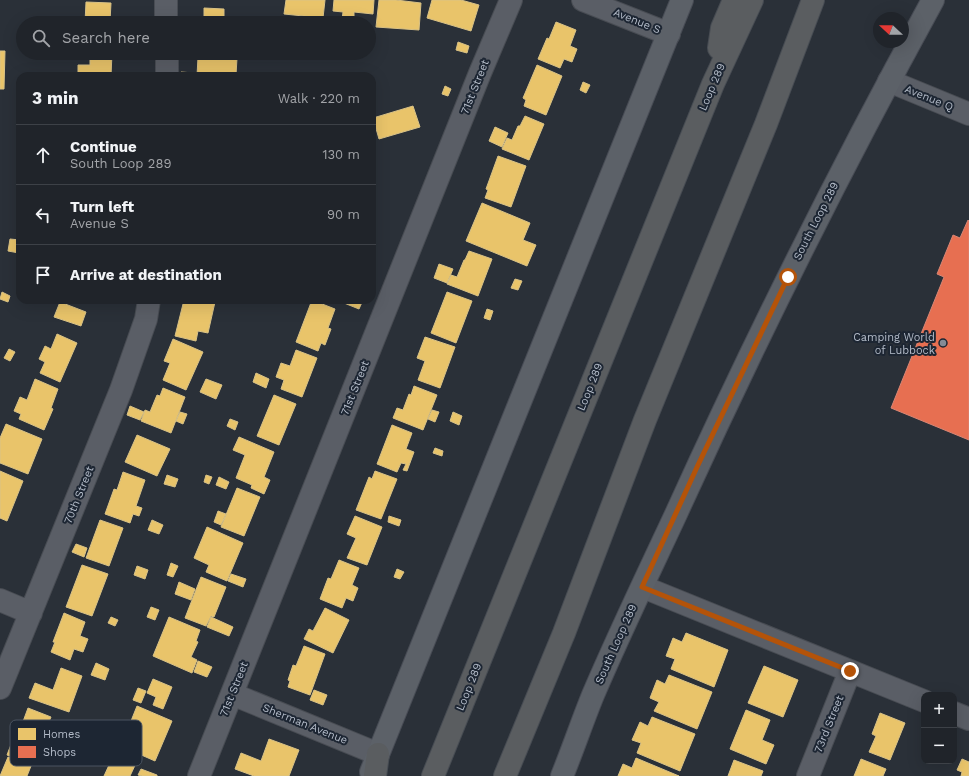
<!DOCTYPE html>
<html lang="en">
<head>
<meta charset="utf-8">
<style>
  :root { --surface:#20242a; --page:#2d3036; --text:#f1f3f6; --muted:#a2a4a8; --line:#3d4147 }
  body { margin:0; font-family:"Work Sans",sans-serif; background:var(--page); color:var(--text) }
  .controls { position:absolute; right:12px; bottom:12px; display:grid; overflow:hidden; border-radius:8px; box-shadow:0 4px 16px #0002 }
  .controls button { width:36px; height:36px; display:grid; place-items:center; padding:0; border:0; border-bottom:1px solid var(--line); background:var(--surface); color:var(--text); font:20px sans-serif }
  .compass { position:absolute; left:873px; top:12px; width:36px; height:36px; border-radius:50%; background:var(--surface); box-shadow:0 4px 16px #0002; rotate:292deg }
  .stop { position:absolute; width:12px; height:12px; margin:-9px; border:3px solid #b45309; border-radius:50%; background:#fff }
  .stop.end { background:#b45309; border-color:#fff; box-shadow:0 1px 4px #0008 }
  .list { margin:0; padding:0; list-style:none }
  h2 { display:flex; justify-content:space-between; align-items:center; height:52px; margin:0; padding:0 16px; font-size:17px }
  h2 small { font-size:13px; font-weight:400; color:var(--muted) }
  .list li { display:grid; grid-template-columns:26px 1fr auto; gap:12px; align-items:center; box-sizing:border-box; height:60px; padding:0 16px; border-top:1px solid var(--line) }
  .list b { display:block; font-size:15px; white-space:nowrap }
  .list p { margin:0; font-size:13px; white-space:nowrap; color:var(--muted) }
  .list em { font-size:13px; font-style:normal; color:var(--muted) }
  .icon { flex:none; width:22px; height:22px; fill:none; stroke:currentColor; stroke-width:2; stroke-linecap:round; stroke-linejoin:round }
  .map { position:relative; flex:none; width:969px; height:776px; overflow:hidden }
  .search { position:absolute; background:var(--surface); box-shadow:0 4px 16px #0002; left:16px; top:16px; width:360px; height:44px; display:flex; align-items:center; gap:10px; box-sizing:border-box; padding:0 14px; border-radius:22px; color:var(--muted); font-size:15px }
  .panel { position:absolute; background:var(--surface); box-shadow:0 4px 16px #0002; left:16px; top:72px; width:360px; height:232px; border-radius:12px }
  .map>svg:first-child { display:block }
  .homes { fill:#e9c46a; stroke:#d9c286 }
  .shops { fill:#e76f51; stroke:#d88675 }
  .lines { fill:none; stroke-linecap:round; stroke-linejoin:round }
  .minor-casing { stroke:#484c53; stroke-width:24 }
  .major-casing { stroke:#484c55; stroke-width:24 }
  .highway-casing { stroke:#474c53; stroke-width:24 }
  .minor { stroke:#5a5e66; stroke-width:22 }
  .major { stroke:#5c6168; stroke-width:22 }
  .highway { stroke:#5a5d60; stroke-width:22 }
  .route { stroke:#b45309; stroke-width:5 }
  .poi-dot { fill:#848b96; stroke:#1d2633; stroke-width:1.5 }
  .labels { text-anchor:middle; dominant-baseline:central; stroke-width:4; stroke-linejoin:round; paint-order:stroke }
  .street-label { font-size:11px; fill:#b4bcc9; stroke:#1d2633 }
  .poi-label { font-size:11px; fill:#b4bcc9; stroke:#1d2633; text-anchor:end }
  .key { fill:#1d2633; stroke:#4a5360; stroke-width:1 }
  .key-label { font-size:11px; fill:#b4bcc9 }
</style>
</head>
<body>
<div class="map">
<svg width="969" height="776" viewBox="0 0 969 776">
  <rect width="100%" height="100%" fill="#2a3038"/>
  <path class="homes" d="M286 0H325L323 18 284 14Z
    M334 0H374L373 14 354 12V21L342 20 343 12 333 11Z
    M379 0H396L421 3 419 30 376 27Z
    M432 0H461L479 5 471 31 427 18Z
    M86 2 111 3 110 21 115 22V23H85Z
    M204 8 224 9V23H204Z
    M317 18 326 19 325 23H316Z
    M556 22 576 30 570 46 577 49 572 62 564 59 560 68 538 59 547 38 549 39Z
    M458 42 469 46 467 53 456 50Z
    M0 51H5L4 89H0Z
    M63 53H79V56H63Z
    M90 53H112L111 76H78V65H90Z
    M198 57 237 58 236 75 232 74V76H197Z
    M537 65 562 76 546 115 524 106 526 100 523 98Z
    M181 72 194 73V76H180Z
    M583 82 590 85 586 93 580 90Z
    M445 86 451 89 448 96 442 94Z
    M413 106 420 127 379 139 373 118Z
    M525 116 544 124 529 160 502 149 507 138 512 140 518 126H520Z
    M495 127 508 133 502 147 489 141Z
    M498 156 526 166 511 207 485 198 488 190 486 189Z
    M482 203 530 223 523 240 536 245 527 266 466 241Z
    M10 239 20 240 19 253 8 251Z
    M469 251 492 259 478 296 447 284 451 275 457 277 464 260H465Z
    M439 264 453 269 447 283 434 278Z
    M515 279 522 281 518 290 511 288Z
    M2 292 10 296 8 302 0 299Z
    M447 292 472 301 456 343 431 333Z
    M184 300H208L215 302 208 333 198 331 196 341 175 336Z
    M312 300 335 309 328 328 331 329 325 345 321 343 318 351 296 342Z
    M345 300H363L359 309 344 303Z
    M60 302 86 312 81 326 54 317Z
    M487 309 493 311 490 320 484 318Z
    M57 334 77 343 60 382 40 373 45 362 39 359 45 346 51 349Z
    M425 337 455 347 440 388 418 380 425 361 417 358Z
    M173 339 203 352 186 390 163 380 170 363 164 361Z
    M9 349 15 352 10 361 4 358Z
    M296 350 317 358 302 397 281 389 284 380 276 377 281 363 290 366Z
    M256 373 269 379 266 388 253 382Z
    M35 379 58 389 51 408 53 409 44 430 19 419 21 414 14 411 20 397 27 400Z
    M206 379 222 385 216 399 200 392Z
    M414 386 437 395 423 430 393 418 397 408 403 410 409 394 411 395Z
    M163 388 185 397 171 433 141 421 145 410 150 412 157 395 160 396Z
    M274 395 296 404 279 445 257 436Z
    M130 406 144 412 140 420 127 415Z
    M432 410 439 412 435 422 428 419Z
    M180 412 187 414 183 424 176 421Z
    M453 412 462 416 459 425 450 421Z
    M230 419 238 422 235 430 227 426Z
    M6 424 42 439 28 474 0 463V438Z
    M392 425 412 433 406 449 414 452 407 471 403 470 406 464 401 463 397 472 377 464Z
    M137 435 170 449 157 476 125 462Z
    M239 437 274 452 264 477 270 480 264 494 251 488 252 485 236 478 245 455 233 450Z
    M435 448 443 451 442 456 433 453Z
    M0 471 23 481 7 521 0 518Z
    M375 471 397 479 381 519 356 510 369 477 372 479Z
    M123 472 145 480 136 506 142 508 139 516 133 514 130 523 105 514 114 489 117 490Z
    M167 475 178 479 175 487 164 484Z
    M206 475 212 477 209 484 204 482Z
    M219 477 229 482 226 489 216 485Z
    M237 488 260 497 244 536 221 527Z
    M218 511 226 514 221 525 214 522Z
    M355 516 382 527 367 565 347 558 356 538 347 534Z
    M389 516 401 520 399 526 388 522Z
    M100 520 123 528 109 566 86 558Z
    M152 520 163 525 159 534 148 530Z
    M207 527 243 543 227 581 206 572 209 565 194 558Z
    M76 544 87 548 84 557 72 552Z
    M339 560 359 568 352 585 358 588 353 601 346 598 342 608 320 599 328 578 331 579Z
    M171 563 178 566 173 577 167 575Z
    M82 565 108 574 92 616 66 607Z
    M137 566 148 570 145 579 134 575Z
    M397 569 404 572 400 579 394 577Z
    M231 574 246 579 243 587 228 581Z
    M201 577 226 587 214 617 211 616 206 626 185 618Z
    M179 582 195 589 191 600 175 594Z
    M151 607 159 610 155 620 147 617Z
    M325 608 349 620 333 653 304 639 309 629 313 631Z
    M64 613 85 622 80 636 88 639 83 652 74 649 70 660 51 652 55 642H53Z
    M111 617 118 620 115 626 108 623Z
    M169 617 200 630 196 641 198 642 191 657 197 660 192 673 153 656Z
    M211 617 233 627 229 636 207 627Z
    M686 633 728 650 714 687 671 669 675 659 666 656 673 638 682 642Z
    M304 646 325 654 310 695 288 687 290 681 288 680 293 665 296 666Z
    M198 661 212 667 207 677 194 672Z
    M96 663 109 669 105 680 91 675Z
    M764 666 798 680 783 717 748 703Z
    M61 668 82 676 69 712 29 698 35 683 53 690Z
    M669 675 712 692 697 729 654 711 659 702 650 698 657 680 665 684Z
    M153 679 172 687 163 709 153 705 156 697 147 693Z
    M138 688 146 691 141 703 133 700Z
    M314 690 327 695 323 705 310 700Z
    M137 706 172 721 155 761 121 746Z
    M28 708 51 717 42 738 51 741 47 753 38 749 32 765 7 755 18 726 21 727Z
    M746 710 770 720 762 740 774 745 766 764 730 749Z
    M880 713 905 723 890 760 869 752 876 736 872 734Z
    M652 717 695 734 680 771 637 753 641 743 632 740 640 722 648 726Z
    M269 739 299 750 289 776H254L235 769 241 753 261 761Z
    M115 752 137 761 130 776H104Z
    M8 757 31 766 27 776H0Z
    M636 758 679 776H618L623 764 632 768Z
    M861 759 886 769 883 776H854Z
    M962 759 969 762V776H961L962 772 957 770Z
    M734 760 763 771 761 776H728Z
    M141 769 157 775V776H142L138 775Z"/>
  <path class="shops" d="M968 220 969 221V440L891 408 944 277 937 274 953 235 960 238Z"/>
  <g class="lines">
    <g class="minor-casing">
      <path id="minor" d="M166 0V23
        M583 0 669 34
        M167 53V76
        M889 81 969 114
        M643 587 924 701
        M0 600 31 613
        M0 688 121 390 146 319 149 300
        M232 694 378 754
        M954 713 969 719
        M199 776 480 73 511 0
        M808 776 850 671"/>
    </g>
    <g class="major-casing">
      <path id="major" d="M371 772 682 0
        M562 776C573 749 582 722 593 695 619 634 648 574 676 514 755 340 841 168 933 0"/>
    </g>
    <g class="highway-casing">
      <path id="highway" d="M719 48 722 28 734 0
        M375 776 378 754
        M433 776 713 84 752 0
        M505 776 564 633 645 420 766 124 813 0"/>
    </g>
    <use href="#minor" class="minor"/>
    <use href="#major" class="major"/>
    <use href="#highway" class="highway"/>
  </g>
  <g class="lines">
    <path class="route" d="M788 277 698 465 642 587 850 671"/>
  </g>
  <circle class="poi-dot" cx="943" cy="343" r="4"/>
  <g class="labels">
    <g class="street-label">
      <text transform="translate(637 21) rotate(22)">Avenue S</text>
      <text transform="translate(475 87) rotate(-68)">71st Street</text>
      <text transform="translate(712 87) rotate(-67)">Loop 289</text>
      <text transform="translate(929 98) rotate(22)">Avenue Q</text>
      <text transform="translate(816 221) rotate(-63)">South Loop 289</text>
      <text transform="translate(590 387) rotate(-68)">Loop 289</text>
      <text transform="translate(355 388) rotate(-68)">71st Street</text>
      <text transform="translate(79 495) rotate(-68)">70th Street</text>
      <text transform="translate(616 644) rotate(-66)">South Loop 289</text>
      <text transform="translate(469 687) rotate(-68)">Loop 289</text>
      <text transform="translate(234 689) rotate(-68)">71st Street</text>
      <text transform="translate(305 724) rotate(22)">Sherman Avenue</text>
      <text transform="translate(829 724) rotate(-68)">73rd Street</text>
    </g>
    <g class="poi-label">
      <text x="935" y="337">Camping World<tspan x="935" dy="13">of Lubbock</tspan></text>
    </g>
  </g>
  <rect x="10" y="720" width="132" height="46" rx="6" class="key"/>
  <rect x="18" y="728" width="18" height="12" fill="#e9c46a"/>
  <rect x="18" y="746" width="18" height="12" fill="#e76f51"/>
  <g class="key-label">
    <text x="43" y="738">Homes</text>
    <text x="43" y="756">Shops</text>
  </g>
</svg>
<div class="controls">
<button>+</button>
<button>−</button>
</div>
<svg class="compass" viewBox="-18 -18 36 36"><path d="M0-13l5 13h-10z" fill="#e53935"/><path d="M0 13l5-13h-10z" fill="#a2a4a8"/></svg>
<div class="stop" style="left:788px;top:277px"></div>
<div class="stop end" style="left:850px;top:671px"></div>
<div class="search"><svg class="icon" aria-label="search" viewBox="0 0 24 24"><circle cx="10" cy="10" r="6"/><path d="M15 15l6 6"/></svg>Search here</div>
<section class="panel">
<h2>3 min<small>Walk · 220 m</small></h2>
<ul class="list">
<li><svg class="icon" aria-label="ahead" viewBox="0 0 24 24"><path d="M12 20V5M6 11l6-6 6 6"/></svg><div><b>Continue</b><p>South Loop 289</p></div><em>130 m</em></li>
<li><svg class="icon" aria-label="left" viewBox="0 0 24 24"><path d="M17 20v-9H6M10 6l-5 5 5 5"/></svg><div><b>Turn left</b><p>Avenue S</p></div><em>90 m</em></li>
<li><svg class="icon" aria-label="arrive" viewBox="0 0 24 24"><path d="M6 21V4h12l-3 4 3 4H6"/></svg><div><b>Arrive at destination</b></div></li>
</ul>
</section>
</div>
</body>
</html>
